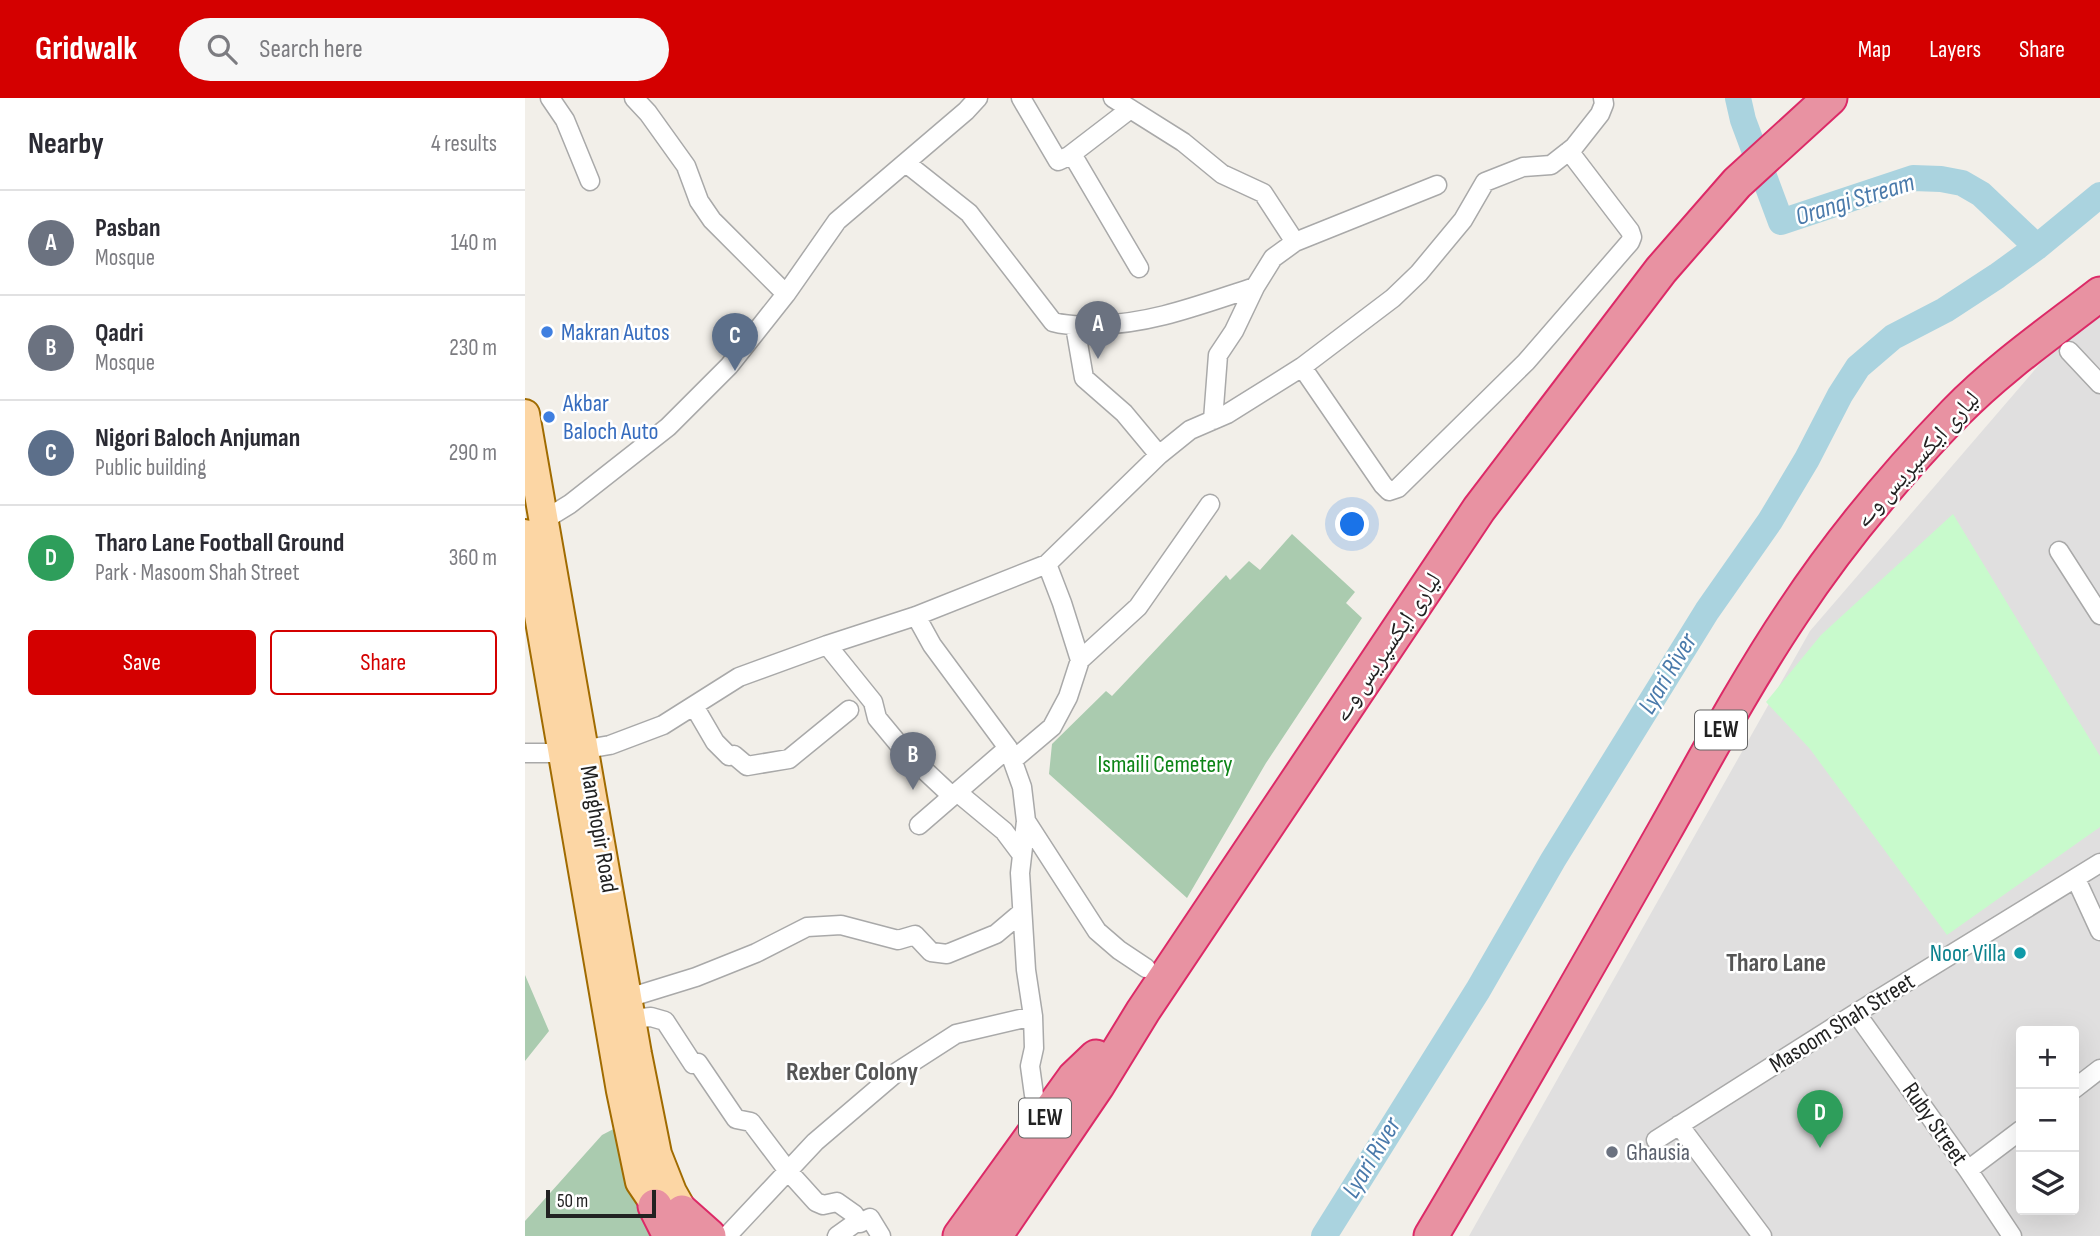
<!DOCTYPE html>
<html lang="en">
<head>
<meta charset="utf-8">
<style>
  :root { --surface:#fff; --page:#f7f7f7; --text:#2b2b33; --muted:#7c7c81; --line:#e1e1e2; --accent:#d40000 }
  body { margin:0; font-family:"Sofia Sans Condensed","Noto Naskh Arabic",sans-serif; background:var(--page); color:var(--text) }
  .controls { position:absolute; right:21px; bottom:21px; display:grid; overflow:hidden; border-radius:7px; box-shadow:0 7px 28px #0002 }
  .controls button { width:63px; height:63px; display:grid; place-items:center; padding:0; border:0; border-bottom:2px solid var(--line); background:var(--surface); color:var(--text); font:35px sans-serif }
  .scale { position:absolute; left:21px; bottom:18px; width:110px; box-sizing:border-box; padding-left:7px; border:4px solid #222; border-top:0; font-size:19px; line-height:24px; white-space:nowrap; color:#222; -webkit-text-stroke:5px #fff; paint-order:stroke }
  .you { position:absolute; left:828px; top:427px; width:24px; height:24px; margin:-18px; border:5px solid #fff; border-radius:50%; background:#1a73e8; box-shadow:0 0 0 10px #1a73e833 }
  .badge { display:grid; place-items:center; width:46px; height:46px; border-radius:50%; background:var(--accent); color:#fff; font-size:23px; font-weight:700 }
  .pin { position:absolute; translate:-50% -58px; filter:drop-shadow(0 2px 4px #0008) }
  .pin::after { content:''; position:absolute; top:37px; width:24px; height:21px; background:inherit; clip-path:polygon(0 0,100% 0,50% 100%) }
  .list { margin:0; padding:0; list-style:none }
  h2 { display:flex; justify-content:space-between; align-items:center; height:91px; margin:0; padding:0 28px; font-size:30px }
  h2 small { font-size:23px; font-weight:400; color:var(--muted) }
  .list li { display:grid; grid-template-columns:46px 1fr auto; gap:21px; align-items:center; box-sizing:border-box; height:105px; padding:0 28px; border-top:2px solid var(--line) }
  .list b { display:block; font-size:26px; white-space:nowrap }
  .list p { margin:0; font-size:23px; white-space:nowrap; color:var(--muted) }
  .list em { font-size:23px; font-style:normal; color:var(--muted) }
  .actions { display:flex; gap:14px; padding:21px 28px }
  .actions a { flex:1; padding:16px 0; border:2px solid var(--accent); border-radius:7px; text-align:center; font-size:24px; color:var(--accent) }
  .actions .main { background:var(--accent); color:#fff }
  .icon { flex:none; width:38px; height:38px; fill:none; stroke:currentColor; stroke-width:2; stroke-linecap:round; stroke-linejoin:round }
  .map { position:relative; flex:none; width:1575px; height:1138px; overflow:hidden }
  header { display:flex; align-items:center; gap:42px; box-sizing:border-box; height:98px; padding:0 35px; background:var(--accent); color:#fff }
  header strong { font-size:33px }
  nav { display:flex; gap:38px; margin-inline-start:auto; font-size:24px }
  .search { width:490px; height:63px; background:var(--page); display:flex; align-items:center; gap:18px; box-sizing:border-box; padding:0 24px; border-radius:38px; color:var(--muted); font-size:26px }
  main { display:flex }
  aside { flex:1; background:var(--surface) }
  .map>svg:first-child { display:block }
  .residential { fill:#e0dfdf; fill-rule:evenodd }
  .cemetery { fill:#aacbaf }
  .park { fill:#c8facc }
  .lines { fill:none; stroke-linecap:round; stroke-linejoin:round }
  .river { stroke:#aad3df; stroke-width:26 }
  .minor-casing { stroke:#a9a9a9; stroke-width:21 }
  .primary-casing { stroke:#a06b00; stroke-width:32 }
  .motorway-casing { stroke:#dc2a67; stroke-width:37 }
  .minor { stroke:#fff; stroke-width:18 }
  .primary { stroke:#fcd6a4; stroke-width:28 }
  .motorway { stroke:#e892a2; stroke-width:33 }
  .shop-dot { fill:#3f7fe0; stroke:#fff; stroke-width:2.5 }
  .culture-dot { fill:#0f9aa8; stroke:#fff; stroke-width:2.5 }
  .worship-dot { fill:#6b7280; stroke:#fff; stroke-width:2.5 }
  .labels { text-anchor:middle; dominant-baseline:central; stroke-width:5; stroke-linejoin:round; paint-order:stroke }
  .shield { fill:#fff; stroke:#646464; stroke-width:2 }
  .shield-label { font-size:23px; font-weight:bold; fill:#222 }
  .shop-label { font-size:24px; fill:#366cbe; stroke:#fff; text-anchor:start }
  .street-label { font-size:24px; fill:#222; stroke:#fff }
  .park-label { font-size:24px; fill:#0c8416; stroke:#fff }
  .culture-label { font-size:24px; fill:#0d838f; stroke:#fff; text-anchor:end }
  .worship-label { font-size:24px; fill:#5b616d; stroke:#fff; text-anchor:start }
  .water-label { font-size:26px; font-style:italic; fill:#4a7aab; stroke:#fff }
  .neighbourhood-label { font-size:26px; font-weight:bold; fill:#555; stroke:#fff }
</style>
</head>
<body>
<header>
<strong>Gridwalk</strong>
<div class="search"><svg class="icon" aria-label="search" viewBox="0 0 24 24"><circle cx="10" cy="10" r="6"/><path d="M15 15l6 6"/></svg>Search here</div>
<nav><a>Map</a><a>Layers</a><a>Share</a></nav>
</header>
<main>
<aside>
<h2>Nearby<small>4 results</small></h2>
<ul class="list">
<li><span class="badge" style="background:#6b7280">A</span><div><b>Pasban</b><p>Mosque</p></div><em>140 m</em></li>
<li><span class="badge" style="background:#6b7280">B</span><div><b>Qadri</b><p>Mosque</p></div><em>230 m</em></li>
<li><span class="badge" style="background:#5c6f8a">C</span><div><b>Nigori Baloch Anjuman</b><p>Public building</p></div><em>290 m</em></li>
<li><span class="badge" style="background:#2e9e5b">D</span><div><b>Tharo Lane Football Ground</b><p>Park · Masoom Shah Street</p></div><em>360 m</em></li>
</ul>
<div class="actions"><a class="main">Save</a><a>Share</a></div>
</aside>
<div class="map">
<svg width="1575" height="1138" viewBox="0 0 1575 1138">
  <rect width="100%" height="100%" fill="#f2efe9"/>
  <path class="residential" d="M1575 208V1138H944L1285 533 1551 224ZM1496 933H1549V1112H1496Z"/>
  <path class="cemetery" d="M767 436 830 494 821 505 837 520 741 665 662 800 524 676 527 646 581 593 587 598 701 477 705 482 724 463 735 472Z
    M0 877 24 933 0 963Z
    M102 1024 144 1138H0V1123L77 1037Z"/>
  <path class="park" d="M1428 416 1575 658V729L1422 837 1285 651 1241 604 1296 537Z"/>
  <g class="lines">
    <path class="river" d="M1213 0 1218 22 1256 124 1388 80 1416 81 1437 85 1456 96 1512 149
      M799 1138 953 892 1028 762 1182 513 1245 423 1282 361 1315 297 1333 269 1368 239 1420 212 1472 178 1512 149 1575 97"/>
    <g class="minor-casing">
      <path id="minor" d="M25 0 40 22 65 83
        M109 0 123 15 161 68 174 103 187 122 261 196
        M496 0 533 63 544 58 604 12
        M588 0 658 44 697 76 738 95 770 144 748 160 730 189 709 233 693 257 688 322
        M547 56 614 170
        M381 65 444 115 528 224C543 228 556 228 571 227 627 226 677 206 730 189
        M770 144 912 87
        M550 228 559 280 599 315 634 357
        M1544 253 1575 286
        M777 269 858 387 864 393 873 390 1001 264 1105 144 1107 139 1105 133 1044 53
        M19 422 45 406 143 329 204 268 261 196 312 123 441 13 453 0
        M1534 453 1575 517
        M391 518 407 547 483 650 497 689 501 723 495 775 501 872 508 918 509 950 505 968 509 997
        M302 547 348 604 352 620 381 655 427 698
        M555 562 613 509 685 406
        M169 608 190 644 204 658 209 657 222 668 264 661 324 612
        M0 655H38L85 647 138 627 214 579 302 547 391 518 522 466 634 357 665 332 702 316 777 269 868 200 894 175 938 122 960 84 998 69 1026 67 1049 49 1075 16 1079 6 1078 0
        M488 662 527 629 543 599 555 562 537 505 522 466
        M432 694 479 733 497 757
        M501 723 572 833 594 852 621 870
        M394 727 483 650
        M1551 781 1575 833
        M103 900 171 879 231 855 282 829 316 827 373 842 390 837 406 854 422 856 471 836 497 814
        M1331 915 1443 1072 1487 1138
        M106 921 126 919 140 923 168 966 173 965 211 1021 226 1024 263 1073 291 1104 298 1107 312 1104 329 1116 335 1125 345 1120 356 1138
        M1549 991 1575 971
        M1154 1027 1237 1138
        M1131 1042 1331 915 1575 765
        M1443 1072 1496 1032
        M202 1138 290 1044 372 974 431 936 508 918
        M312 1138 333 1123"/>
    </g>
    <g class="primary-casing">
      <path id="primary" d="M0 316 112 956 132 1056 147 1094 169 1133
        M0 436 96 993 115 1084 142 1124"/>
    </g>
    <g class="motorway-casing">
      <path id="motorway" d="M130 1108 145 1138
        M157 1114 184 1138
        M435 1138 549 980 571 959
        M470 1138 572 988 618 913 954 411 1136 172 1212 85 1305 0
        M906 1138C986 1004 1063 868 1140 732 1181 659 1221 584 1268 514 1315 443 1371 376 1430 315 1474 270 1526 234 1575 196"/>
    </g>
    <use href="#minor" class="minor"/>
    <use href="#primary" class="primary"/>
    <use href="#motorway" class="motorway"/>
  </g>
  <g class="shop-dot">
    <circle cx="22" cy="234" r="7"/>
    <circle cx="24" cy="319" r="7"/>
  </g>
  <circle class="culture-dot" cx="1495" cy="855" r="7"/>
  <circle class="worship-dot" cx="1087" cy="1054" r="7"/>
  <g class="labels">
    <g class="shield">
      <rect x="1170" y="612.5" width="52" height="39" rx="5"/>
      <rect x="494" y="1000.5" width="52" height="39" rx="5"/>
    </g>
    <g class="shield-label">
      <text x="1196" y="632">LEW</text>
      <text x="520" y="1020">LEW</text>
    </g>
    <g class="shop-label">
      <text x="36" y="234">Makran Autos</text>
      <text x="38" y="305">Akbar<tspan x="38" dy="28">Baloch Auto</tspan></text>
    </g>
    <g class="street-label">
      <text transform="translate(1392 361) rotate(-48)">لیاری ایکسپریس وے</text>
      <text transform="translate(862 549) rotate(-56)">لیاری ایکسپریس وے</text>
      <text transform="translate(74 731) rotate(80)">Manghopir Road</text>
      <text transform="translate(1317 925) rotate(-32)">Masoom Shah Street</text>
      <text transform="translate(1410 1026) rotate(55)">Ruby Street</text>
    </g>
    <g class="park-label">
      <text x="640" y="666">Ismaili Cemetery</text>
    </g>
    <g class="culture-label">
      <text x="1481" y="855">Noor Villa</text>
    </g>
    <g class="worship-label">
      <text x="1101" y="1054">Ghausia</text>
    </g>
    <g class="water-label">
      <text transform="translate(1330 102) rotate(-17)">Orangi Stream</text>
      <text transform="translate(1143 576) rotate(-59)">Lyari River</text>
      <text transform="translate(847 1060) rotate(-59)">Lyari River</text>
    </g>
    <g class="neighbourhood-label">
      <text x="1251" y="865">Tharo Lane</text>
      <text x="327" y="974">Rexber Colony</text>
    </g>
  </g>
</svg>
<div class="controls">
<button>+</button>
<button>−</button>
<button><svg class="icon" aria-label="layers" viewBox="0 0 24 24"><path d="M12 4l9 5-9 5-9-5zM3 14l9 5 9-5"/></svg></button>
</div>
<div class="scale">50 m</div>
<div class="you"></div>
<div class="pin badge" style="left:573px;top:261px;background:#6b7280">A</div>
<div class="pin badge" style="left:388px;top:692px;background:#6b7280">B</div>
<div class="pin badge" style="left:210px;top:273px;background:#5c6f8a">C</div>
<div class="pin badge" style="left:1295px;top:1050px;background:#2e9e5b">D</div>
</div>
</main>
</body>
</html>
